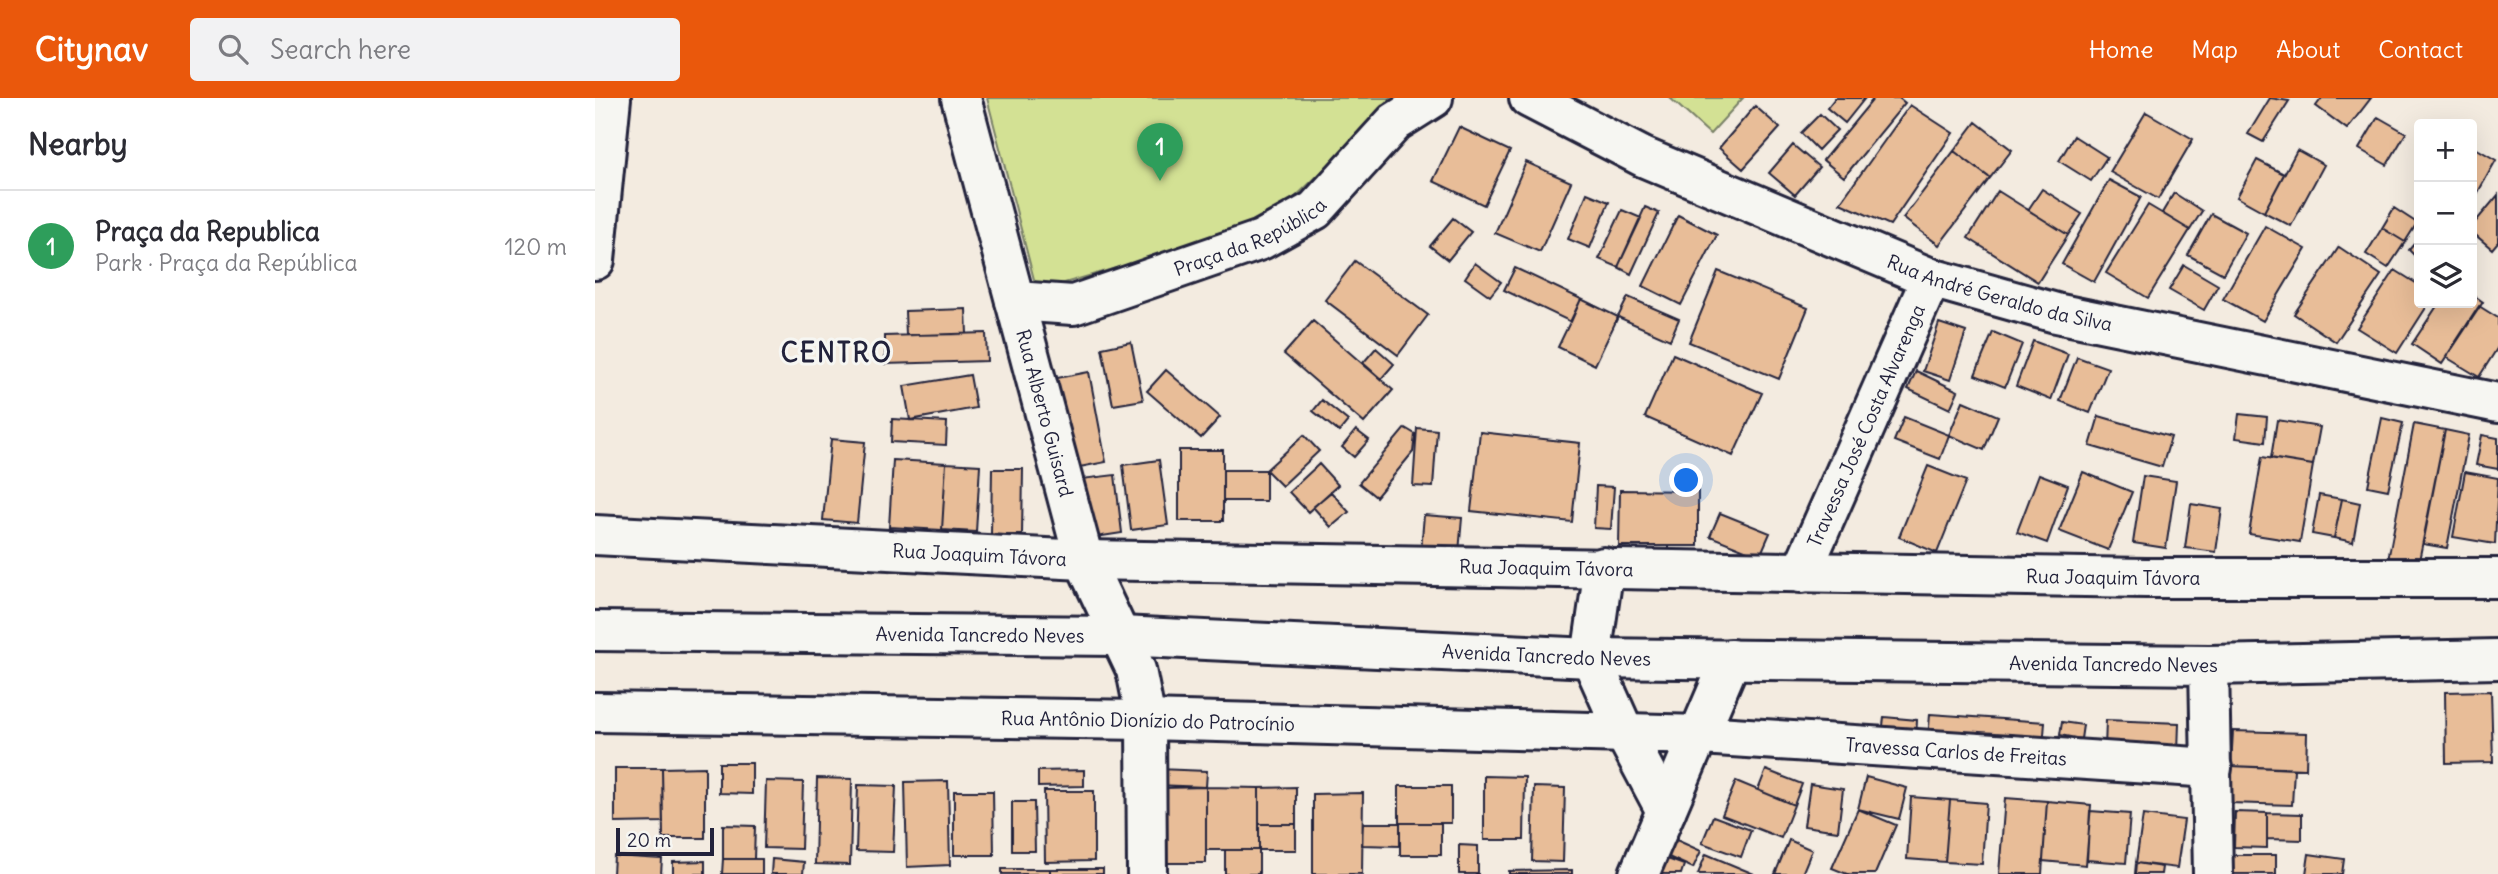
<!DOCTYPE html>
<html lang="en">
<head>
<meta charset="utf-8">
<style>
  :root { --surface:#fff; --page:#f2f2f3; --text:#2b2b33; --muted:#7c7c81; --line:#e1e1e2; --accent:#ea580c }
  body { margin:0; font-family:Delius,sans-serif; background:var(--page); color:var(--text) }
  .controls { position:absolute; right:21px; top:21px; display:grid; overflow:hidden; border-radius:7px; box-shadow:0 7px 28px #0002 }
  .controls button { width:63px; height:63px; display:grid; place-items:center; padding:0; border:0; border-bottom:2px solid var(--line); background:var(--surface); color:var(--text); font:35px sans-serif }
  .scale { position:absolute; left:21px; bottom:18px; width:98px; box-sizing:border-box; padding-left:7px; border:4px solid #22223b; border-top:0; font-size:19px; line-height:24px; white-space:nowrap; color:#22223b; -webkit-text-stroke:5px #f6f6f2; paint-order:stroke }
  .you { position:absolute; left:1092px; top:383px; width:24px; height:24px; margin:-18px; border:5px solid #fff; border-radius:50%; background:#1a73e8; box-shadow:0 0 0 10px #1a73e833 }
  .badge { display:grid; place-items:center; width:46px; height:46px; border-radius:50%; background:var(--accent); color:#fff; font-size:23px; font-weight:700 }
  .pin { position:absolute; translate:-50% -58px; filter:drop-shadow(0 2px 4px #0008) }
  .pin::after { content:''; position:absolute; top:37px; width:24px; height:21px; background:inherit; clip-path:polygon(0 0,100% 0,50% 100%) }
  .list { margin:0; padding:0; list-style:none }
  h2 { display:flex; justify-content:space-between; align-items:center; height:91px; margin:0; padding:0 28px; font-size:30px }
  h2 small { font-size:23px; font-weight:400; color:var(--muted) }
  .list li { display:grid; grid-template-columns:46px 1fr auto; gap:21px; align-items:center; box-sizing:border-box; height:112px; padding:0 28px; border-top:2px solid var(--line) }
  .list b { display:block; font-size:26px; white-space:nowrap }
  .list p { margin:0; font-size:23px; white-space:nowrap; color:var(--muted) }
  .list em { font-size:23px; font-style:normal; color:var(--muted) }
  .icon { flex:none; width:38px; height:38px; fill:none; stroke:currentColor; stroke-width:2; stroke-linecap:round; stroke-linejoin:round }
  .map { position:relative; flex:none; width:1903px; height:776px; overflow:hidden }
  header { display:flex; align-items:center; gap:42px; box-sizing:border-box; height:98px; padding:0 35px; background:var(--accent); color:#fff }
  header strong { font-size:33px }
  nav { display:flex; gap:38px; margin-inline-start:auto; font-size:24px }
  .search { width:490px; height:63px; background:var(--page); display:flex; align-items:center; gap:18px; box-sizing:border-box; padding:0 24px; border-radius:7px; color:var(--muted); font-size:26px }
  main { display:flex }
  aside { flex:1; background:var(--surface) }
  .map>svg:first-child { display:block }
  .green { fill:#d3e194; stroke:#7a8268; stroke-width:2 }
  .building { fill:#e8bd98; stroke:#22223b; stroke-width:2 }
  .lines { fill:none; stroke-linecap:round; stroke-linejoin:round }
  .minor-casing { stroke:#22223b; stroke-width:44 }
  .primary-casing { stroke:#22223b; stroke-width:44 }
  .minor { stroke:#f6f6f2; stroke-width:38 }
  .primary { stroke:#f6f6f2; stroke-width:38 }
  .labels { text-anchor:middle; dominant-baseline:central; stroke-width:6; stroke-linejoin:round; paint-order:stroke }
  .street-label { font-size:19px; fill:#22223b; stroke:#f6f6f2 }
  .district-label { font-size:26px; font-weight:bold; letter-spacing:2px; fill:#22223b; stroke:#f6f6f2 }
</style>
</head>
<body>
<header>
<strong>Citynav</strong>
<div class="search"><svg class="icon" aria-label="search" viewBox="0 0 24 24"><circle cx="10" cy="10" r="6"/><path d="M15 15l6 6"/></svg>Search here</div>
<nav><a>Home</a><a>Map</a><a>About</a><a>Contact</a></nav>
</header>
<main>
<aside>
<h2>Nearby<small></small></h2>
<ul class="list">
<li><span class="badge" style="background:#2e9e5b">1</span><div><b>Praça da Republica</b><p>Park · Praça da República</p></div><em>120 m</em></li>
</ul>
</aside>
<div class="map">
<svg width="1903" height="776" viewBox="0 0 1903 776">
  <rect width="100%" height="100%" fill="#f3ebe0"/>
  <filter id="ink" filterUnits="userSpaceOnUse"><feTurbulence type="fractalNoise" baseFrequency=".0143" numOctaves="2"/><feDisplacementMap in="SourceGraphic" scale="14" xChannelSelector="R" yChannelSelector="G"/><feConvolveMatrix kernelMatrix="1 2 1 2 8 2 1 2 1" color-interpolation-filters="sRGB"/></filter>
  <g filter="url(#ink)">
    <path class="green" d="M392 0H795L763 39 672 126 442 193Z
      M1075 0H1148L1115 36Z"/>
    <path class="building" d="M1240 0H1270L1250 25 1232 10Z
      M1279 0H1304L1310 5 1249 79 1228 62Z
      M1675 0 1694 3 1668 44 1653 36Z
      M1727 0H1776L1752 31 1721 8Z
      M1315 7 1358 35 1295 127 1245 105Z
      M1160 8 1185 30 1148 71 1124 50Z
      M1551 14 1598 41 1563 101 1515 74Z
      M1225 16 1242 32 1223 52 1206 35Z
      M1783 19 1811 35 1792 67 1764 51Z
      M1381 24 1417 52 1395 80 1359 53Z
      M864 29 915 53 889 107 838 83Z
      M1479 38 1512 59 1496 83 1464 63Z
      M1198 47 1224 69 1200 97 1174 75Z
      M1877 48 1901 62 1877 105Z
      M1702 52 1729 67 1696 128 1669 114Z
      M1359 53 1395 80 1344 147 1308 120Z
      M1662 62 1689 76 1669 114 1642 99Z
      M931 64 976 84 945 154 900 135Z
      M1514 82 1546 99 1499 184 1467 166Z
      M1447 91 1487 116 1473 137 1433 112Z
      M1403 93 1473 137 1443 184 1373 140Z
      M992 95 1014 104 995 150 973 141Z
      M1579 95 1607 113 1595 132 1567 115Z
      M1903 97V144L1897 151 1877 134V128Z
      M1553 107 1595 132 1553 200 1511 175Z
      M1050 109 1064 115 1036 176 1023 169Z
      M1799 110 1822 125 1810 144 1787 130Z
      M1027 112 1046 120 1023 169 1004 161Z
      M1616 116 1651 135 1628 176 1593 157Z
      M1083 117 1122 137 1086 207 1048 188Z
      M858 120 876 134 853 162 835 148Z
      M1670 128 1711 151 1668 223 1628 201Z
      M1787 130 1810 144 1793 170 1771 156Z
      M1824 140V162L1814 152Z
      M1744 149 1786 177 1741 244 1699 216Z
      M760 163 833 217 803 257 730 202Z
      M880 165 906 184 895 198 870 180Z
      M1589 167 1623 187 1609 212 1574 192Z
      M920 170 986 201 976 224 909 192Z
      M1800 172 1824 187V205H1834L1802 255 1762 230Z
      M1123 173 1213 210 1184 281 1094 244Z
      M1877 196 1888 204 1847 266 1817 246 1844 205H1877Z
      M1033 199 1084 221 1075 242 1023 219Z
      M986 201 1023 219 1000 267 963 249Z
      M1884 208 1903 220V249L1884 279 1851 259Z
      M371 211 372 236 311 237 310 213Z
      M718 223 798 292 769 325 689 256Z
      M1344 225 1371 234 1355 282 1328 273Z
      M1398 234 1427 246 1410 289 1380 277Z
      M391 235 392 263 290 266V238Z
      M1438 243 1473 256 1456 302 1421 288Z
      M536 244 548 302 518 307 507 250Z
      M781 250 799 266 786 281 768 265Z
      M1078 256 1167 295 1138 358 1050 319Z
      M1482 259 1513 270 1495 315 1465 303Z
      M571 272 625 319 606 340 552 293Z
      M1321 273 1363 293 1355 311 1313 291Z
      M494 274 511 364 474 371 457 281Z
      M375 277 381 310 315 322 309 288Z
      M727 302 753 323 744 334 718 313Z
      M1368 303 1403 318 1389 352 1354 337Z
      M1644 316 1672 319 1670 344 1641 340Z
      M1504 318 1576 339 1567 369 1495 348Z
      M1309 319 1354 337 1345 361 1299 343Z
      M1787 320 1808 325 1793 392 1773 388Z
      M297 321 352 324 351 347 296 344Z
      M1682 322 1725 329 1718 367 1676 360Z
      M1819 326 1850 332 1823 468 1793 462Z
      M810 330 820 336 818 354 781 399 764 385Z
      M822 330 842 332 838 389 818 388Z
      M761 332 774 342 759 359 747 349Z
      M1850 332 1874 337 1852 450 1828 446Z
      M885 334 985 345 977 424 876 413Z
      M709 337 724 353 687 388 671 372Z
      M1887 337 1903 340V371L1881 367Z
      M236 341 270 344 262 425 228 422Z
      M584 352H628V423H584Z
      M1667 359 1718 367 1705 444 1654 436Z
      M298 362 351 365 347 432 294 429Z
      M564 362 573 427 536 432 528 367Z
      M351 365 385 367 381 434 347 432Z
      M724 366 743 387 713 414 694 394Z
      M1333 368 1371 383 1342 455 1304 439Z
      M397 371H428L427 437H396Z
      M628 372H671V403H628Z
      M1488 374 1537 394 1513 452 1464 433Z
      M1870 374 1903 380 1900 446 1858 439Z
      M1444 376 1473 387 1452 445 1422 434Z
      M520 377 527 435 494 440 486 381Z
      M1548 378 1581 383 1571 450 1538 445Z
      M1001 388 1019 389 1016 431 999 430Z
      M1025 392 1103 393V448H1024Z
      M736 394 754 414 736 429 718 409Z
      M1724 397 1747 401 1739 440 1717 436Z
      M1747 401 1765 405 1758 444 1739 440Z
      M1596 406 1627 411 1621 454 1590 450Z
      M1125 415 1175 435 1165 458 1115 438Z
      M829 417 867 420 864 454 826 452Z
      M1896 593 1898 664 1851 665 1850 594Z
      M1335 616 1450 624 1448 650 1333 642Z
      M1289 619 1322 622 1321 641 1287 637Z
      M1511 622 1584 625 1583 654 1510 651Z
      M1467 624 1488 627 1486 641 1465 637Z
      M1638 633 1712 635 1711 671 1636 668Z
      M124 665H157V696L124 695Z
      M1636 668 1699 671 1697 707 1635 705Z
      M110 669V740H68L67 670Z
      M20 670H67L68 724 20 725Z
      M562 671 612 673 611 689 561 687Z
      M489 672V688L443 689V673Z
      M1171 672 1207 686 1199 707 1163 692Z
      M889 678 930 679 929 742H889Z
      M1271 679 1312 690 1304 721 1263 711Z
      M222 680 257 681 255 767 220 766Z
      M171 683 208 684 206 751 169 750Z
      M353 683 355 767 312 769 310 684Z
      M1141 683 1199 707 1186 740 1127 717Z
      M1215 686 1248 691 1243 733 1209 728Z
      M263 687 301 688 298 754 261 753Z
      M804 688H856V725H804Z
      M611 689 664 690V752H611Z
      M611 689V765H568V690Z
      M701 689V726H664V690Z
      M939 689 970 690 968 764 937 763Z
      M359 693H398L399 757H359Z
      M449 693H499V763L450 764Z
      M768 695 767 776H718V696Z
      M1316 699 1355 702 1350 764 1312 761Z
      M1410 700 1452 703 1447 776H1404Z
      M1355 702 1391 705 1387 766 1350 764Z
      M1452 703 1496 707 1491 767 1448 763Z
      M417 704H439L440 753H417Z
      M1263 711 1301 727 1280 776H1252L1237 770Z
      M1495 713 1535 716 1531 765 1492 762Z
      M1640 714 1672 715V750L1639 749Z
      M1672 715 1707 716V742L1672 741Z
      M1548 717 1589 722 1582 770 1541 765Z
      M1118 718 1156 732 1146 759 1107 745Z
      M768 725H805V748L767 747Z
      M805 725H846V757H805Z
      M664 726H701V752H664Z
      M128 727 160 728 159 761H128Z
      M1077 740 1106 753 1098 770 1069 757Z
      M1194 742 1217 752 1207 776H1180Z
      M864 747 883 748V776H864Z
      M630 752H664V776H630Z
      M1111 756 1159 776H1103Z
      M1714 756 1749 761 1747 776H1711Z
      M1638 757H1681V776H1637Z
      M19 758 67 761 66 776H18Z
      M1064 758 1089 767 1086 776H1057Z
      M128 761H167V776H127Z
      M177 761 209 764 208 776H176Z
      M110 763V776H78V764Z
      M1541 765 1567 769 1566 776H1540Z
      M407 771H455V776H407Z
      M455 771H508V776H455Z
      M977 772V776H914V773Z"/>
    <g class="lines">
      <g class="minor-casing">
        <g id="minor">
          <path id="s1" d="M366 0 489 462 541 572 551 622 552 776"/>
          <path id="s2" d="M934 0 1048 59 1336 180 1461 215 1903 305"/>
          <path d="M0 162 16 0"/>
          <path id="s3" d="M420 203 478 207 666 142 720 112 800 24 838 0"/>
          <path id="s4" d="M0 437 489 462 1551 480H1903"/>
          <path id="s5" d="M1206 475 1336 180"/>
          <path d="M996 560 1030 636 1071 713"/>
          <path d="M1614 567 1618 776"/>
          <path id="s6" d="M0 614 551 622 1106 637 1617 670"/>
          <path d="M1044 776 1136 561"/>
        </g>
      </g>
      <g class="primary-casing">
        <g id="primary">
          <path id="s7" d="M0 533 525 538 996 560 1614 567 1903 561"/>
          <path d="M996 560 1009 469"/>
        </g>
      </g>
      <use href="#minor" class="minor"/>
      <use href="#primary" class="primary"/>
    </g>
  </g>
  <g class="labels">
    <g class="street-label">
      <text stroke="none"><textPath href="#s3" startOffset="248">Praça da República</textPath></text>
      <text stroke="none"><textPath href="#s2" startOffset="511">Rua André Geraldo da Silva</textPath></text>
      <text stroke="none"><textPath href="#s1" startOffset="326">Rua Alberto Guisard</textPath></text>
      <text stroke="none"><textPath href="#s5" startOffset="161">Travessa José Costa Alvarenga</textPath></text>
      <text stroke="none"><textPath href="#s4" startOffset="385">Rua Joaquim Távora</textPath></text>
      <text stroke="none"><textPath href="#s4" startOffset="952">Rua Joaquim Távora</textPath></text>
      <text stroke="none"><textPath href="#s4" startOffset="1519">Rua Joaquim Távora</textPath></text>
      <text stroke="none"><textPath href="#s7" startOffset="385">Avenida Tancredo Neves</textPath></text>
      <text stroke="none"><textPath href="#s7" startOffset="952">Avenida Tancredo Neves</textPath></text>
      <text stroke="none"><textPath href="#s7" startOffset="1519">Avenida Tancredo Neves</textPath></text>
      <text stroke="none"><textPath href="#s6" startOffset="553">Rua Antônio Dionízio do Patrocínio</textPath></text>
      <text stroke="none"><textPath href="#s6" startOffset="1362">Travessa Carlos de Freitas</textPath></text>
    </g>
    <g class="district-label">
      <text x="242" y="254">CENTRO</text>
    </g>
  </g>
</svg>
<div class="controls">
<button>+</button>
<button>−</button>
<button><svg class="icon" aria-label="layers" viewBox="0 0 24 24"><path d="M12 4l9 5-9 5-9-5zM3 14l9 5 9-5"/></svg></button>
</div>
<div class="scale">20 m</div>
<div class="you"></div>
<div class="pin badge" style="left:565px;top:83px;background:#2e9e5b">1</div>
</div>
</main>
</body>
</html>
